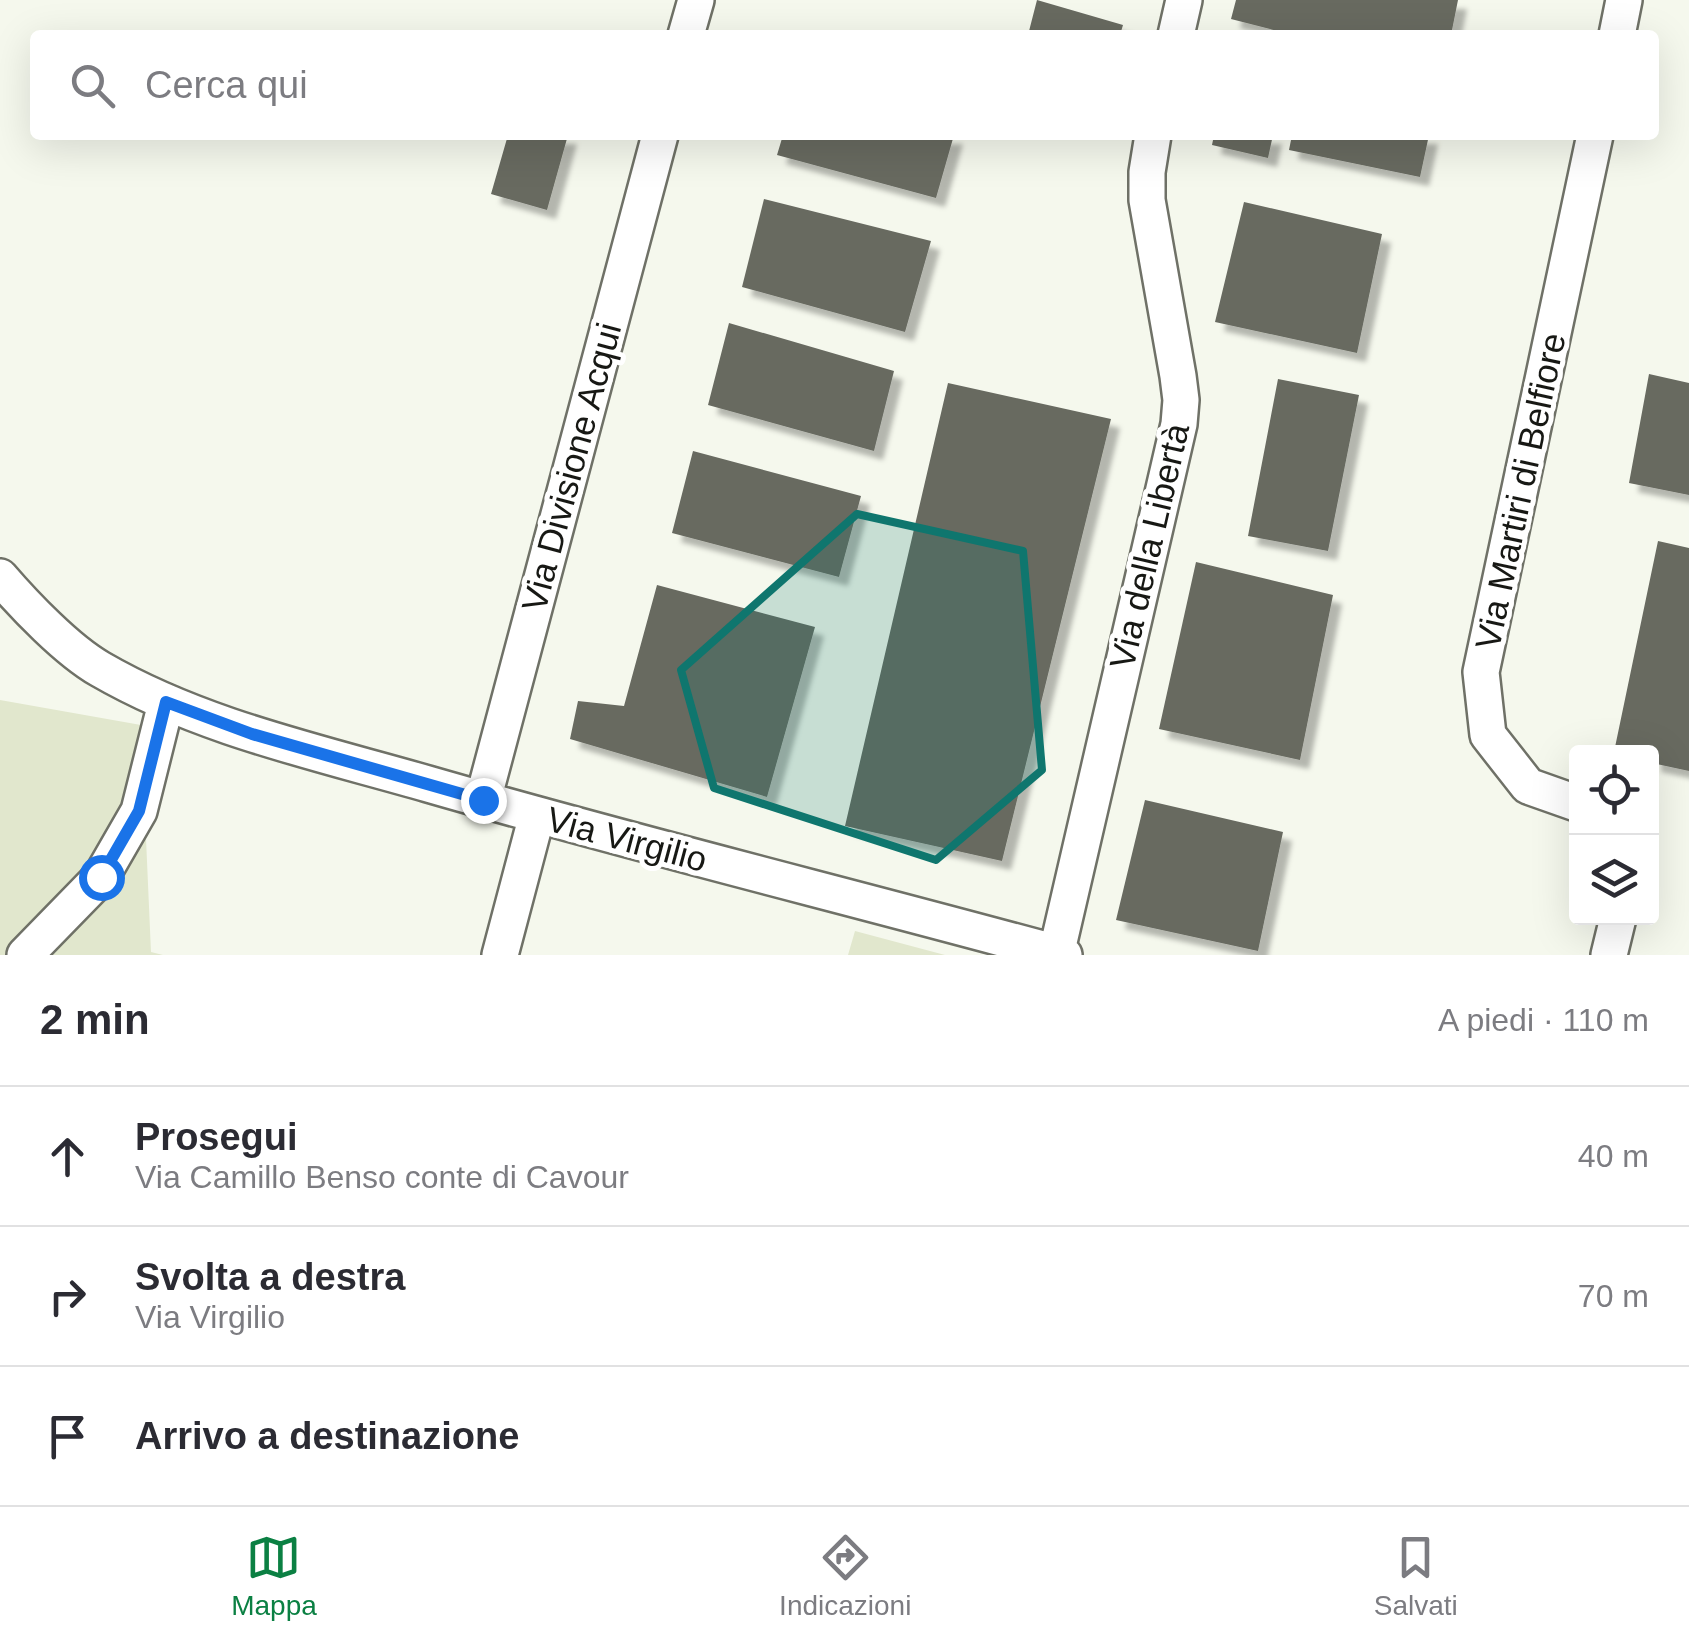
<!DOCTYPE html>
<html lang="it">
<head>
<meta charset="utf-8">
<style>
  :root { --surface:#fff; --page:#f7f7f7; --text:#2b2b33; --muted:#7c7c81; --line:#e1e1e2; --accent:#0b8043 }
  body { margin:0; font-family:Helvetica,sans-serif; background:var(--page); color:var(--text) }
  .controls { position:absolute; right:30px; bottom:30px; display:grid; overflow:hidden; border-radius:10px; box-shadow:0 10px 40px #0002 }
  .controls button { width:90px; height:90px; display:grid; place-items:center; padding:0; border:0; border-bottom:2px solid var(--line); background:var(--surface); color:var(--text); font:50px sans-serif }
  .stop { position:absolute; width:30px; height:30px; margin:-22px; border:8px solid #1a73e8; border-radius:50%; background:#fff }
  .stop.end { background:#1a73e8; border-color:#fff; box-shadow:0 2px 10px #0008 }
  .list { margin:0; padding:0; list-style:none }
  h2 { display:flex; justify-content:space-between; align-items:center; height:130px; margin:0; padding:0 40px; font-size:42px }
  h2 small { font-size:32px; font-weight:400; color:var(--muted) }
  .list li { display:grid; grid-template-columns:65px 1fr auto; gap:30px; align-items:center; box-sizing:border-box; height:140px; padding:0 40px; border-top:2px solid var(--line) }
  .list b { display:block; font-size:38px; white-space:nowrap }
  .list p { margin:0; font-size:32px; white-space:nowrap; color:var(--muted) }
  .list em { font-size:32px; font-style:normal; color:var(--muted) }
  .icon { flex:none; width:55px; height:55px; fill:none; stroke:currentColor; stroke-width:2; stroke-linecap:round; stroke-linejoin:round }
  .map { position:relative; flex:none; width:1689px; height:955px; overflow:hidden }
  .search { position:absolute; background:var(--surface); box-shadow:0 10px 40px #0002; left:30px; right:30px; top:30px; height:110px; display:flex; align-items:center; gap:25px; box-sizing:border-box; padding:0 35px; border-radius:10px; color:var(--muted); font-size:38px }
  .sheet { height:550px; background:var(--surface) }
  nav { display:flex; justify-content:space-around; align-items:center; box-sizing:border-box; height:140px; border-top:2px solid var(--line); background:var(--surface); font-size:28px; color:var(--muted) }
  nav a { display:grid; justify-items:center; gap:5px }
  nav .on { color:var(--accent) }
  .map>svg:first-child { display:block }
  .green { fill:#e1e7cd }
  .building { fill:#686a61; filter:url(#shadow) }
  .lines { fill:none; stroke-linecap:round; stroke-linejoin:round }
  .minor-casing { stroke:#6f7167; stroke-width:40 }
  .minor { stroke:#fff; stroke-width:35 }
  .route { stroke:#1a73e8; stroke-width:12 }
  .marked { fill:#0f766e; fill-opacity:0.2; stroke:#0f766e; stroke-width:8; stroke-linejoin:round }
  .labels { text-anchor:middle; dominant-baseline:central; stroke-width:10; stroke-linejoin:round; paint-order:stroke }
  .street-label { font-size:35px; fill:#171814; stroke:#fff }
</style>
</head>
<body>
<div class="map">
<svg width="1689" height="955" viewBox="0 0 1689 955">
  <defs>
    <filter id="shadow"><feDropShadow dx="9" dy="9" stdDeviation="2.5" flood-color="#0004"/></filter>
  </defs>
  <rect width="100%" height="100%" fill="#f5f8ed"/>
  <path class="green" d="M0 700 141 725 151 952 163 955H0Z
    M855 931 945 955H848Z"/>
  <path class="building" d="M1037 0 1123 25 1120 35H1028Z
    M1236 0H1458L1451 35H1293L1231 19Z
    M508 135H568L547 210 491 194Z
    M783 135H954L936 198 777 155Z
    M1214 135H1273L1268 158 1212 145Z
    M1292 135H1429L1420 177 1289 150Z
    M764 199 931 241 905 332 742 287Z
    M1244 202 1382 234 1357 353 1215 322Z
    M729 323 894 371 874 451 708 405Z
    M1649 374 1689 383V495L1629 483Z
    M1278 379 1359 395 1328 551 1248 536Z
    M948 383 1111 419 1002 861 845 826Z
    M693 451 861 496 839 577 672 533Z
    M1658 541 1689 548V771L1652 763V752H1614Z
    M1196 562 1333 595 1300 760 1159 729Z
    M657 585 815 627 767 797 570 739 578 701 624 706Z
    M1145 800 1283 832 1258 951 1116 920Z"/>
  <g class="lines">
    <g class="minor-casing">
      <path id="minor" d="M686 35 696 0
        M1176 35 1184 0
        M1617 35 1624 0
        M0 577C25 606 67 650 100 669 200 727 317 752 428 784 639 845 852 897 1064 955
        M483 800 660 135
        M1576 803 1528 786 1488 735 1481 672 1595 135
        M25 955 101 877 139 811 166 703
        M500 955 537 815
        M1056 955 1179 424 1181 400 1178 376 1147 200V172L1153 135
        M1609 955 1618 918"/>
    </g>
    <use href="#minor" class="minor"/>
  </g>
  <g class="lines">
    <path class="route" d="M101 877 139 811 166 702 252 734 483 800"/>
  </g>
  <path class="marked" d="M857 514 1023 551 1042 770 936 860 714 788 681 670Z"/>
  <g class="labels">
    <g class="street-label">
      <text transform="translate(571 467) rotate(-75)">Via Divisione Acqui</text>
      <text transform="translate(1520 491) rotate(-78)">Via Martiri di Belfiore</text>
      <text transform="translate(1149 546) rotate(-77)">Via della Libertà</text>
      <text transform="translate(627 839) rotate(15)">Via Virgilio</text>
    </g>
  </g>
</svg>
<div class="controls">
<button><svg class="icon" aria-label="locate" viewBox="0 0 24 24"><circle cx="12" cy="12" r="6"/><path d="M12 2v4M12 18v4M2 12h4M18 12h4"/></svg></button>
<button><svg class="icon" aria-label="layers" viewBox="0 0 24 24"><path d="M12 4l9 5-9 5-9-5zM3 14l9 5 9-5"/></svg></button>
</div>
<div class="stop" style="left:101px;top:877px"></div>
<div class="stop end" style="left:483px;top:800px"></div>
<div class="search"><svg class="icon" aria-label="search" viewBox="0 0 24 24"><circle cx="10" cy="10" r="6"/><path d="M15 15l6 6"/></svg>Cerca qui</div>
</div>
<section class="sheet">
<h2>2 min<small>A piedi · 110 m</small></h2>
<ul class="list">
<li><svg class="icon" aria-label="ahead" viewBox="0 0 24 24"><path d="M12 20V5M6 11l6-6 6 6"/></svg><div><b>Prosegui</b><p>Via Camillo Benso conte di Cavour</p></div><em>40 m</em></li>
<li><svg class="icon" aria-label="right" viewBox="0 0 24 24"><path d="M7 20v-9h11M14 6l5 5-5 5"/></svg><div><b>Svolta a destra</b><p>Via Virgilio</p></div><em>70 m</em></li>
<li><svg class="icon" aria-label="arrive" viewBox="0 0 24 24"><path d="M6 21V4h12l-3 4 3 4H6"/></svg><div><b>Arrivo a destinazione</b></div></li>
</ul>
</section>
<nav>
<a class="on"><svg class="icon" aria-label="map" viewBox="0 0 24 24"><path d="M3 6l6-2 6 2 6-2v14l-6 2-6-2-6 2zM9 4v14M15 6v14"/></svg>Mappa</a>
<a><svg class="icon" aria-label="directions" viewBox="0 0 24 24"><path d="M12 3l9 9-9 9-9-9zM9 14v-3h6M13 9l2 2-2 2"/></svg>Indicazioni</a>
<a><svg class="icon" aria-label="saved" viewBox="0 0 24 24"><path d="M7 4h10v16l-5-4-5 4z"/></svg>Salvati</a>
</nav>
</body>
</html>
